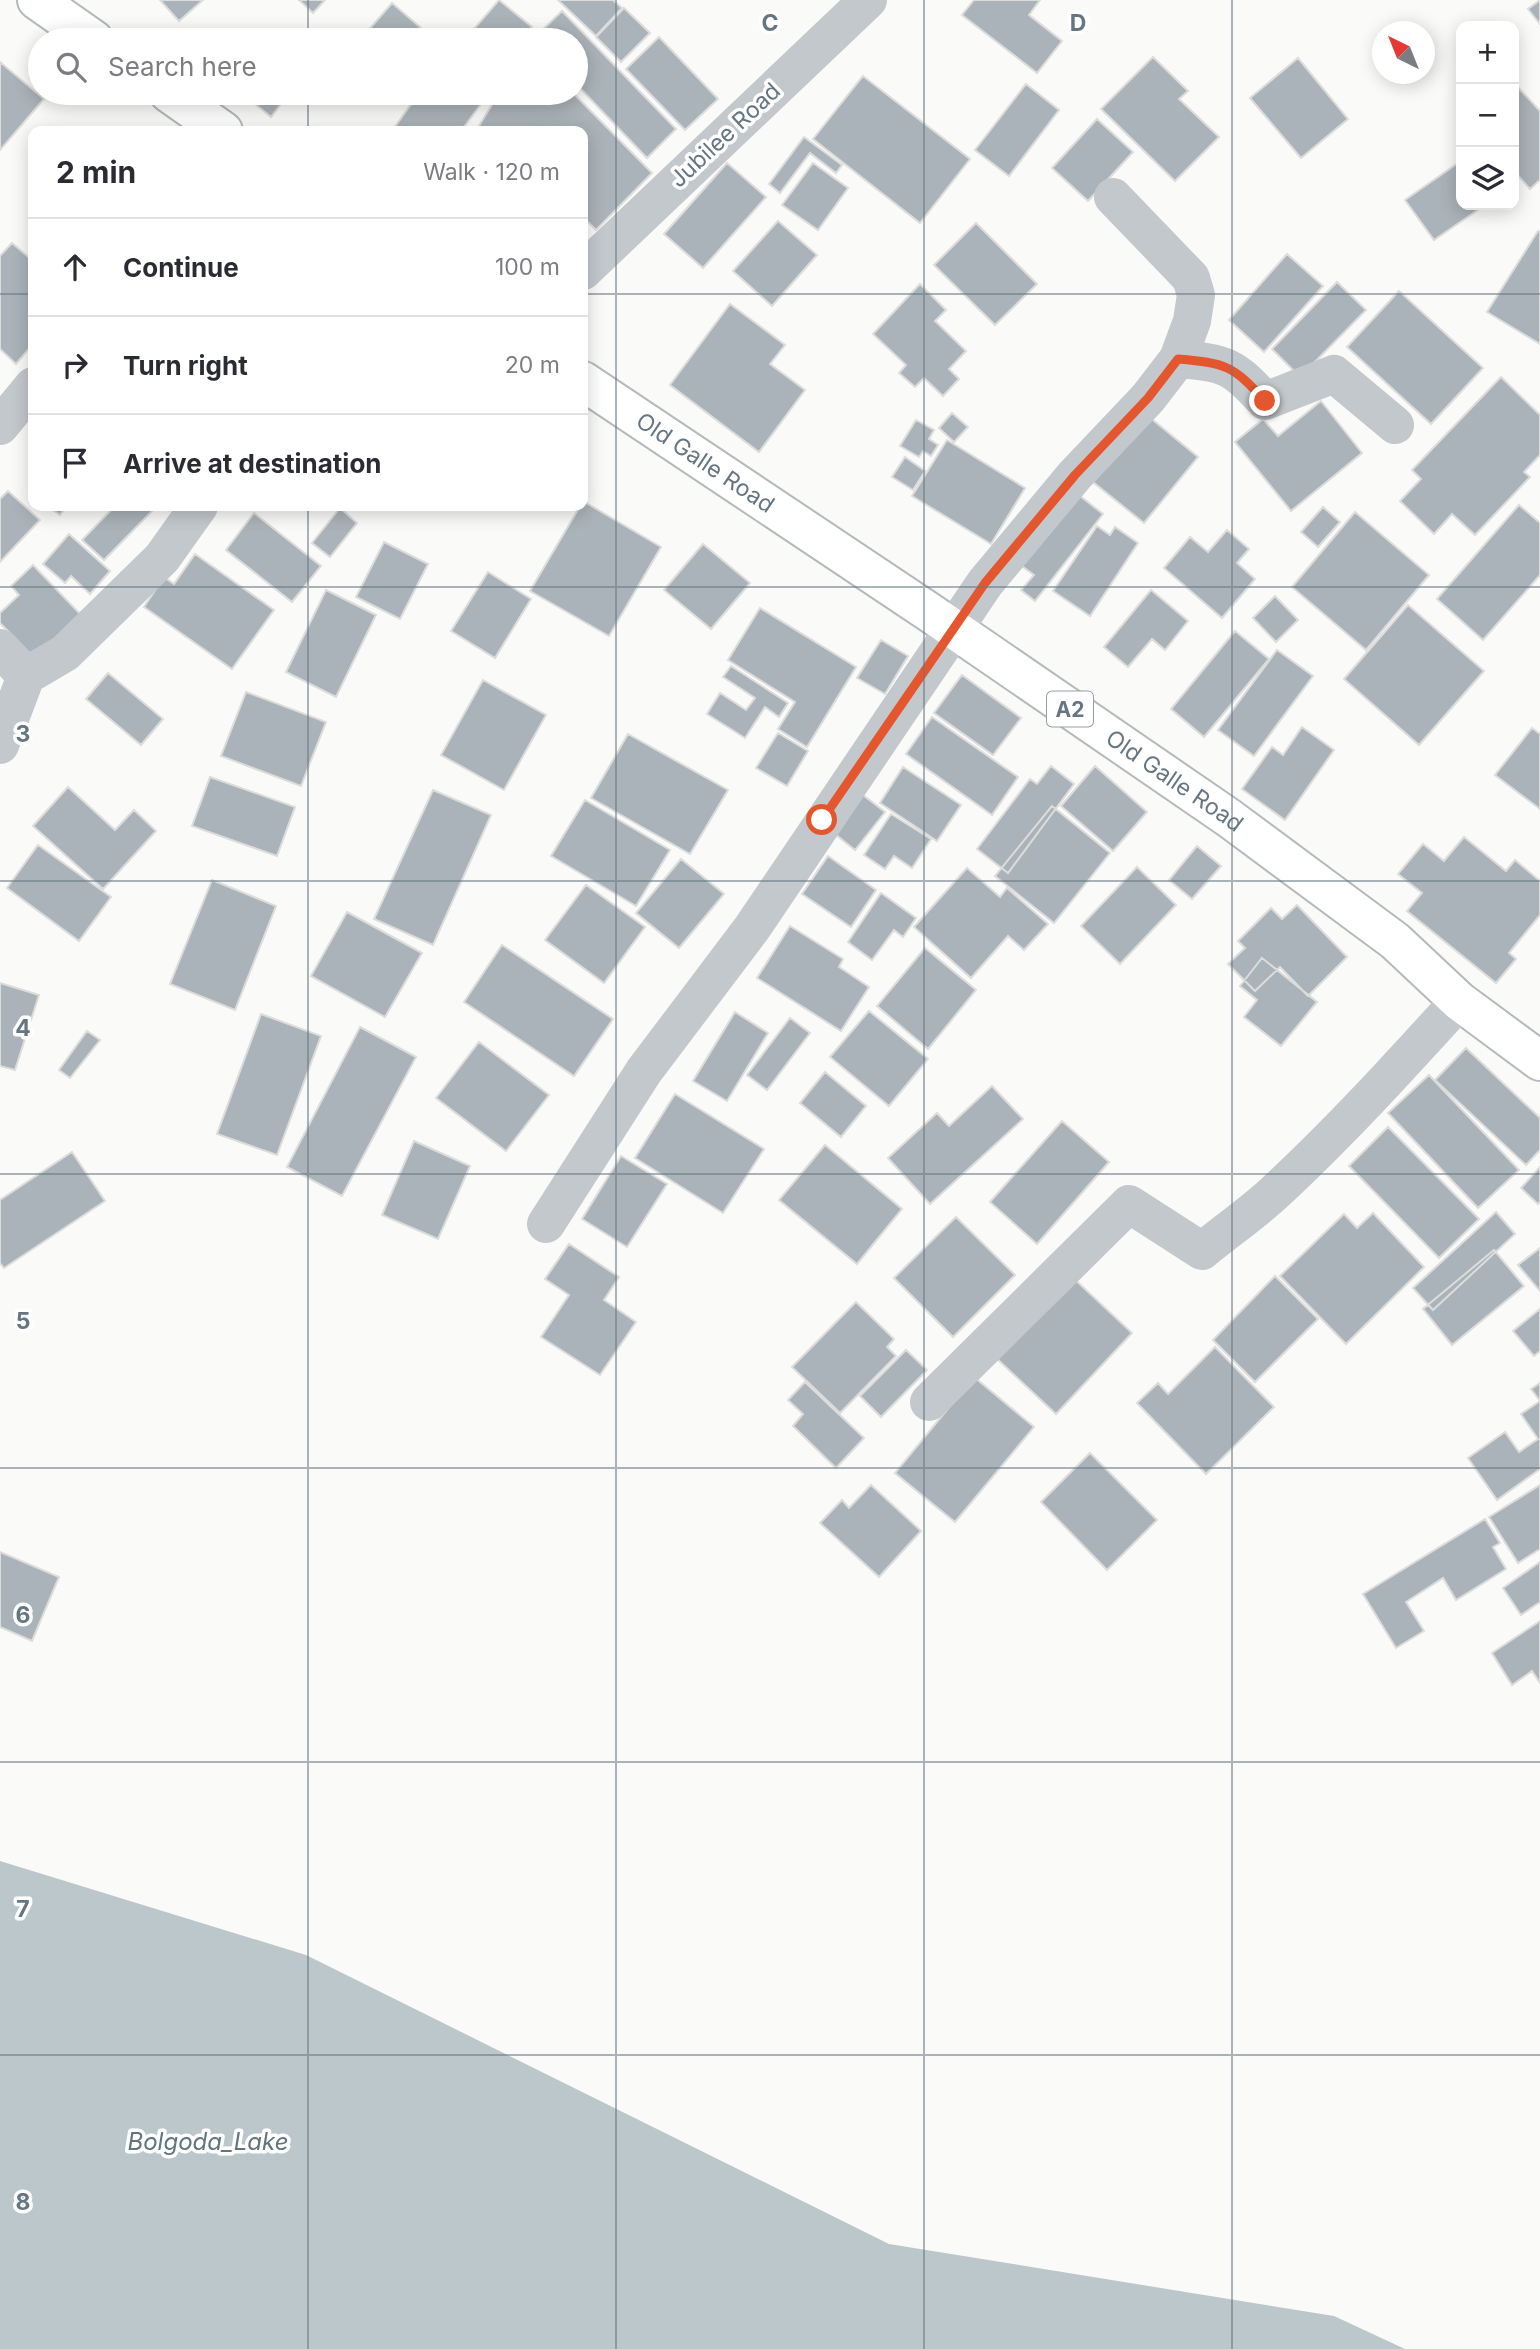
<!DOCTYPE html>
<html lang="en">
<head>
<meta charset="utf-8">
<style>
  :root { --surface:#fff; --page:#f2f2f3; --text:#2b2b33; --muted:#7c7c81; --line:#e1e1e2 }
  body { margin:0; font-family:Inter,sans-serif; background:var(--page); color:var(--text) }
  .controls { position:absolute; right:21px; top:21px; display:grid; overflow:hidden; border-radius:14px; box-shadow:0 4px 18px #0003 }
  .controls button { width:63px; height:63px; display:grid; place-items:center; padding:0; border:0; border-bottom:2px solid var(--line); background:var(--surface); color:var(--text); font:35px sans-serif }
  .compass { position:absolute; left:1372px; top:21px; width:63px; height:63px; border-radius:50%; background:var(--surface); box-shadow:0 4px 18px #0003; rotate:317deg }
  .stop { position:absolute; width:21px; height:21px; margin:-16px; border:5px solid #e4572e; border-radius:50%; background:#fff }
  .stop.end { background:#e4572e; border-color:#fff; box-shadow:0 2px 7px #0008 }
  .list { margin:0; padding:0; list-style:none }
  h2 { display:flex; justify-content:space-between; align-items:center; height:91px; margin:0; padding:0 28px; font-size:30px }
  h2 small { font-size:23px; font-weight:400; color:var(--muted) }
  .list li { display:grid; grid-template-columns:46px 1fr auto; gap:21px; align-items:center; box-sizing:border-box; height:98px; padding:0 28px; border-top:2px solid var(--line) }
  .list b { display:block; font-size:26px; white-space:nowrap }
  .list em { font-size:23px; font-style:normal; color:var(--muted) }
  .icon { flex:none; width:38px; height:38px; fill:none; stroke:currentColor; stroke-width:2; stroke-linecap:round; stroke-linejoin:round }
  .map { position:relative; flex:none; width:1540px; height:2349px; overflow:hidden }
  .search { position:absolute; background:var(--surface); box-shadow:0 4px 18px #0003; left:28px; top:28px; width:560px; height:77px; display:flex; align-items:center; gap:18px; box-sizing:border-box; padding:0 24px; border-radius:38px; color:var(--muted); font-size:26px }
  .panel { position:absolute; background:var(--surface); box-shadow:0 4px 18px #0003; left:28px; top:126px; width:560px; height:385px; border-radius:14px }
  .map>svg:first-child { display:block }
  .water { fill:#bbc7cb }
  .building { fill:#aab3b9; stroke:#dcdcda; stroke-width:2 }
  .lines { fill:none; stroke-linecap:round; stroke-linejoin:round }
  .highway-casing { stroke:#b4b9bd; stroke-width:42 }
  .street { stroke:#c3c8cc; stroke-width:38 }
  .highway { stroke:#fff; stroke-width:38 }
  .route { stroke:#e4572e; stroke-width:9 }
  .grid { fill:none; stroke:#657683; stroke-width:2; stroke-opacity:0.55 }
  .labels { text-anchor:middle; dominant-baseline:central; stroke-width:7; stroke-linejoin:round; paint-order:stroke }
  .shield { fill:#fff; stroke:#939fa8; stroke-width:2 }
  .shield-label { font-size:21px; font-weight:bold; fill:#657683 }
  .street-label { font-size:23px; fill:#657683; stroke:#fff }
  .water-label { font-size:24px; font-style:italic; fill:#60757c; stroke:#fff }
  .grid-label { font-size:23px; text-anchor:middle; font-weight:bold; fill:#657683; stroke:#fff; stroke-width:7; stroke-linejoin:round; paint-order:stroke }
</style>
</head>
<body>
<div class="map">
<svg width="1540" height="2349" viewBox="0 0 1540 2349">
  <rect width="100%" height="100%" fill="#fafaf8"/>
  <path class="water" d="M0 1861 306 1955 889 2244 1334 2316 1405 2349H0Z"/>
  <path class="building" d="M160 0H203L179 21Z
    M299 0H325L313 13Z
    M499 0 532 27 521 40H471L467 37Z
    M558 0H613L622 8 596 36Z
    M974 0H1040L1029 15 1062 41 1037 73 962 15Z
    M1540 0V24L1528 9Z
    M392 3 435 40H360Z
    M624 8 650 33 621 62 596 37Z
    M562 11 676 129 647 158 576 84V40L533 39Z
    M659 37 718 99 685 130 626 69Z
    M1153 57 1188 91 1179 99 1219 137 1175 181 1101 109Z
    M1298 58 1348 119 1301 158 1250 98Z
    M0 62 44 99 0 150Z
    M863 76 970 159 920 223 813 139Z
    M1514 83 1540 111V180L1530 189 1514 171Z
    M1026 84 1059 110 1009 176 975 150Z
    M242 93H289L271 117Z
    M419 93H489L461 131H392Z
    M499 93H573L652 173 596 230 583 217V131H476Z
    M1097 119 1133 152 1088 201 1052 168Z
    M804 137 842 165 836 173 810 153 780 193 769 184Z
    M1461 161V205H1485L1434 240 1405 200Z
    M727 163 766 197 703 268 664 234Z
    M813 163 848 188 818 230 782 205Z
    M778 221 817 255 772 306 733 271Z
    M976 223 1037 284 995 325 934 265Z
    M1538 231 1540 232V344L1487 312Z
    M12 243 33 261V344L16 364 0 349V256Z
    M1287 254 1323 286 1264 352 1229 320Z
    M1337 282 1366 310 1300 377 1272 349Z
    M920 284 946 310 935 321 966 351 949 369 959 379 943 396 924 378 915 387 899 373 906 365 873 334Z
    M1399 291 1483 368 1431 424 1347 347Z
    M730 304 785 345 770 364 805 390 759 452 670 385Z
    M1501 377 1540 415V455L1524 472 1530 477 1475 535 1452 514 1434 534 1400 501 1421 479 1412 470Z
    M1321 401 1362 453 1291 511 1235 442 1263 419 1278 436Z
    M952 413 968 427 954 442 939 428Z
    M1148 416 1198 457 1144 523 1093 482Z
    M916 420 934 430 929 439 938 445 931 456 923 451 919 457 900 446Z
    M947 440 1025 488 991 544 912 496Z
    M905 457 925 471 913 490 892 477Z
    M8 491 40 520 0 562V499Z
    M1075 492 1103 514 1035 601 1021 590 1034 575 1019 564Z
    M583 501 661 547 609 636 530 591Z
    M1519 505 1540 523V575L1483 640 1437 599Z
    M48 506H66L60 515Z
    M115 506H157L104 560 82 540Z
    M1323 507 1340 522 1318 547 1301 532Z
    M340 508 357 523 330 557 312 543Z
    M1355 512 1429 575 1366 650 1292 587Z
    M254 513 321 566 292 602 226 550Z
    M1097 526 1110 535 1115 527 1138 543 1090 616 1053 591Z
    M1227 530 1249 549 1237 563 1255 579 1222 618 1164 568 1190 537 1208 552Z
    M69 534 110 571 90 594 71 576 65 583 43 564Z
    M384 542 428 564 400 619 356 597Z
    M703 544 750 583 711 629 664 590Z
    M195 554 274 610 232 669 144 607 164 577 174 584Z
    M33 565 82 616 36 660 0 623V613L19 595 11 586Z
    M488 572 531 599 495 658 451 631Z
    M326 590 376 615 336 697 286 672Z
    M1151 590 1188 621 1165 650 1152 639 1128 667 1104 647Z
    M1275 596 1298 620 1276 642 1253 618Z
    M1408 605 1484 671 1419 745 1344 679Z
    M760 608 856 667 807 747 778 729 795 702 728 660Z
    M1235 631 1269 659 1204 737 1171 709Z
    M881 640 908 656 885 694 857 678Z
    M1277 650 1313 676 1254 756 1218 730Z
    M731 666 788 703 779 717 765 707 745 738 707 714 720 693 746 710 755 698 723 677Z
    M108 673 163 719 141 745 86 699Z
    M962 675 1021 718 993 755 934 713Z
    M483 680 546 715 504 790 441 755Z
    M246 692 326 722 301 786 221 756Z
    M932 717 1018 777 992 815 906 754Z
    M1302 727 1334 750 1285 820 1242 789 1272 747 1283 755Z
    M1532 728 1540 734V809L1495 775Z
    M778 733 808 751 787 786 756 768Z
    M628 734 728 790 690 854 591 798Z
    M1051 766 1074 784 1008 873 977 849 1030 779 1037 784Z
    M1095 766 1147 812 1113 851 1061 806Z
    M903 767 961 805 937 841 880 803Z
    M210 777 295 807 277 856 192 826Z
    M68 787 115 830 134 810 156 831 103 889 33 826Z
    M433 790 491 815 433 945 374 919Z
    M859 792 885 812 855 850 830 830Z
    M585 800 670 850 636 906 551 856Z
    M1052 806 1110 853 1054 923 995 876Z
    M891 814 931 839 912 868 894 856 885 869 864 855Z
    M1464 837 1506 871 1515 860 1540 881V915L1509 953 1516 959 1496 983 1407 911 1422 893 1398 874 1423 844 1444 861Z
    M38 845 111 897 79 941 7 888Z
    M1197 846 1221 866 1192 899 1169 880Z
    M828 856 876 890 851 927 802 894Z
    M681 859 724 894 679 948 636 913Z
    M1137 867 1176 905 1120 964 1081 926Z
    M967 868 1000 897 1007 888 1048 924 1024 950 1008 936 971 978 914 927Z
    M212 880 276 906 235 1010 170 984Z
    M586 885 645 927 604 983 545 940Z
    M881 893 916 918 903 937 894 930 872 960 848 942Z
    M1297 905 1347 957 1308 996 1280 967 1255 991 1228 964 1245 948 1238 941 1271 908 1282 919Z
    M347 912 422 953 385 1017 311 976Z
    M790 926 843 959 839 967 869 987 841 1031 757 978Z
    M502 945 613 1019 574 1076 464 1002Z
    M925 948 976 990 928 1049 877 1006Z
    M1262 958 1317 1002 1281 1046 1244 1017 1257 1000 1240 986Z
    M0 983 39 995 15 1070 0 1066Z
    M869 1011 928 1059 889 1106 830 1057Z
    M735 1012 768 1033 727 1101 693 1081Z
    M261 1014 321 1036 277 1155 217 1134Z
    M790 1018 810 1033 767 1090 747 1075Z
    M360 1027 416 1057 342 1196 287 1167Z
    M87 1031 100 1040 70 1078 59 1070Z
    M479 1042 549 1095 506 1151 436 1098Z
    M1466 1048 1540 1118V1150L1526 1165 1435 1080Z
    M825 1072 866 1106 841 1137 800 1103Z
    M1429 1075 1519 1170 1478 1208 1388 1113Z
    M992 1086 1023 1119 930 1204 888 1158 937 1113 949 1126Z
    M675 1094 764 1149 723 1213 635 1158Z
    M1062 1121 1109 1162 1037 1244 990 1202Z
    M1388 1127 1479 1219 1439 1258 1349 1166Z
    M414 1141 470 1166 438 1239 382 1215Z
    M825 1145 902 1209 857 1264 779 1200Z
    M72 1152 105 1201 4 1268 0 1263V1200Z
    M621 1156 667 1184 627 1247 582 1219Z
    M1540 1167V1202L1538 1204 1521 1188Z
    M1496 1212 1515 1234 1433 1310 1413 1288Z
    M1373 1213 1424 1267 1346 1344 1280 1276 1344 1214 1357 1228Z
    M956 1217 1015 1275 953 1337 894 1278Z
    M569 1244 619 1277 604 1300 636 1322 600 1375 541 1337 569 1295 545 1279Z
    M1540 1248V1291L1518 1265Z
    M1494 1250 1524 1286 1452 1345 1423 1309Z
    M1070 1275 1132 1333 1056 1414 994 1356Z
    M1275 1276 1318 1319 1255 1382 1213 1340Z
    M856 1302 894 1339 887 1347 896 1356 840 1413 792 1367Z
    M1540 1309V1351L1534 1356 1513 1331Z
    M1215 1347 1274 1407 1206 1474 1137 1403 1158 1383 1168 1394Z
    M906 1350 927 1370 881 1417 860 1396Z
    M974 1377 1034 1427 955 1522 895 1473Z
    M805 1382 864 1438 836 1468 793 1426 803 1414 788 1400Z
    M1540 1383V1469L1497 1500 1468 1458 1505 1432 1519 1452 1538 1439 1521 1414 1540 1401 1531 1389Z
    M1090 1453 1157 1520 1107 1570 1041 1502Z
    M871 1485 921 1531 879 1577 820 1523 842 1500 849 1508Z
    M1540 1485V1549L1518 1563 1489 1517Z
    M1485 1519 1500 1543 1493 1547 1506 1569 1456 1600 1443 1578 1406 1602 1424 1631 1396 1648 1363 1594Z
    M0 1552 59 1577 32 1641 0 1627Z
    M1540 1562V1602L1521 1615 1503 1588Z
    M1540 1621V1683L1532 1671 1512 1685 1492 1653Z"/>
  <g class="lines">
    <g class="highway-casing">
      <g id="highway">
        <path d="M37 0 94 40"/>
        <path d="M169 93 223 131"/>
        <path id="s1" d="M583 381 929 612 1229 818 1395 941 1459 1001 1540 1061"/>
      </g>
    </g>
    <path class="street" d="M583 271 868 0
      M1178 359C1225 363 1233 365 1265 401L1334 374 1395 425
      M0 426 33 386
      M0 648 26 676 65 653 162 558 199 506
      M0 745 26 676
      M546 1224 644 1071 752 928 985 583 1075 475 1148 398 1178 359 1192 321 1196 295 1191 278 1113 197
      M929 1402 1129 1204 1202 1251C1225 1232 1251 1214 1273 1194 1339 1133 1399 1067 1459 1001"/>
    <use href="#highway" class="highway"/>
  </g>
  <g class="lines">
    <path class="route" d="M822 820 985 583 1075 475 1148 398 1178 359C1225 363 1233 365 1265 401"/>
  </g>
  <path class="grid" d="M308 0V40M616 0V2349M924 0V2349M1232 0V2349M308 93V131M0 294H33M583 294H1540M308 506V2349M0 587H1540M0 881H1540M0 1174H1540M0 1468H1540M0 1762H1540M0 2055H1540"/>
  <g class="labels">
    <rect class="shield" x="1047" y="691.5" width="46" height="35" rx="5"/>
    <g class="shield-label">
      <text x="1070" y="709">A2</text>
    </g>
    <g class="street-label">
      <text transform="translate(725 135) rotate(-43)">Jubilee Road</text>
      <text stroke="none"><textPath href="#s1" startOffset="147">Old Galle Road</textPath></text>
      <text stroke="none"><textPath href="#s1" startOffset="714">Old Galle Road</textPath></text>
    </g>
    <g class="water-label">
      <text x="208" y="2141">Bolgoda_Lake</text>
    </g>
  </g>
  <g class="grid-label">
    <text x="770" y="31">C</text>
    <text x="1078" y="31">D</text>
    <text x="23" y="742">3</text>
    <text x="23" y="1036">4</text>
    <text x="23" y="1329">5</text>
    <text x="23" y="1623">6</text>
    <text x="23" y="1917">7</text>
    <text x="23" y="2210">8</text>
  </g>
</svg>
<div class="controls">
<button>+</button>
<button>−</button>
<button><svg class="icon" aria-label="layers" viewBox="0 0 24 24"><path d="M12 4l9 5-9 5-9-5zM3 14l9 5 9-5"/></svg></button>
</div>
<svg class="compass" viewBox="-18 -18 36 36"><path d="M0-13l5 13h-10z" fill="#e53935"/><path d="M0 13l5-13h-10z" fill="#7c7c81"/></svg>
<div class="stop" style="left:822px;top:820px"></div>
<div class="stop end" style="left:1265px;top:401px"></div>
<div class="search"><svg class="icon" aria-label="search" viewBox="0 0 24 24"><circle cx="10" cy="10" r="6"/><path d="M15 15l6 6"/></svg>Search here</div>
<section class="panel">
<h2>2 min<small>Walk · 120 m</small></h2>
<ul class="list">
<li><svg class="icon" aria-label="ahead" viewBox="0 0 24 24"><path d="M12 20V5M6 11l6-6 6 6"/></svg><div><b>Continue</b></div><em>100 m</em></li>
<li><svg class="icon" aria-label="right" viewBox="0 0 24 24"><path d="M7 20v-9h11M14 6l5 5-5 5"/></svg><div><b>Turn right</b></div><em>20 m</em></li>
<li><svg class="icon" aria-label="arrive" viewBox="0 0 24 24"><path d="M6 21V4h12l-3 4 3 4H6"/></svg><div><b>Arrive at destination</b></div></li>
</ul>
</section>
</div>
</body>
</html>
